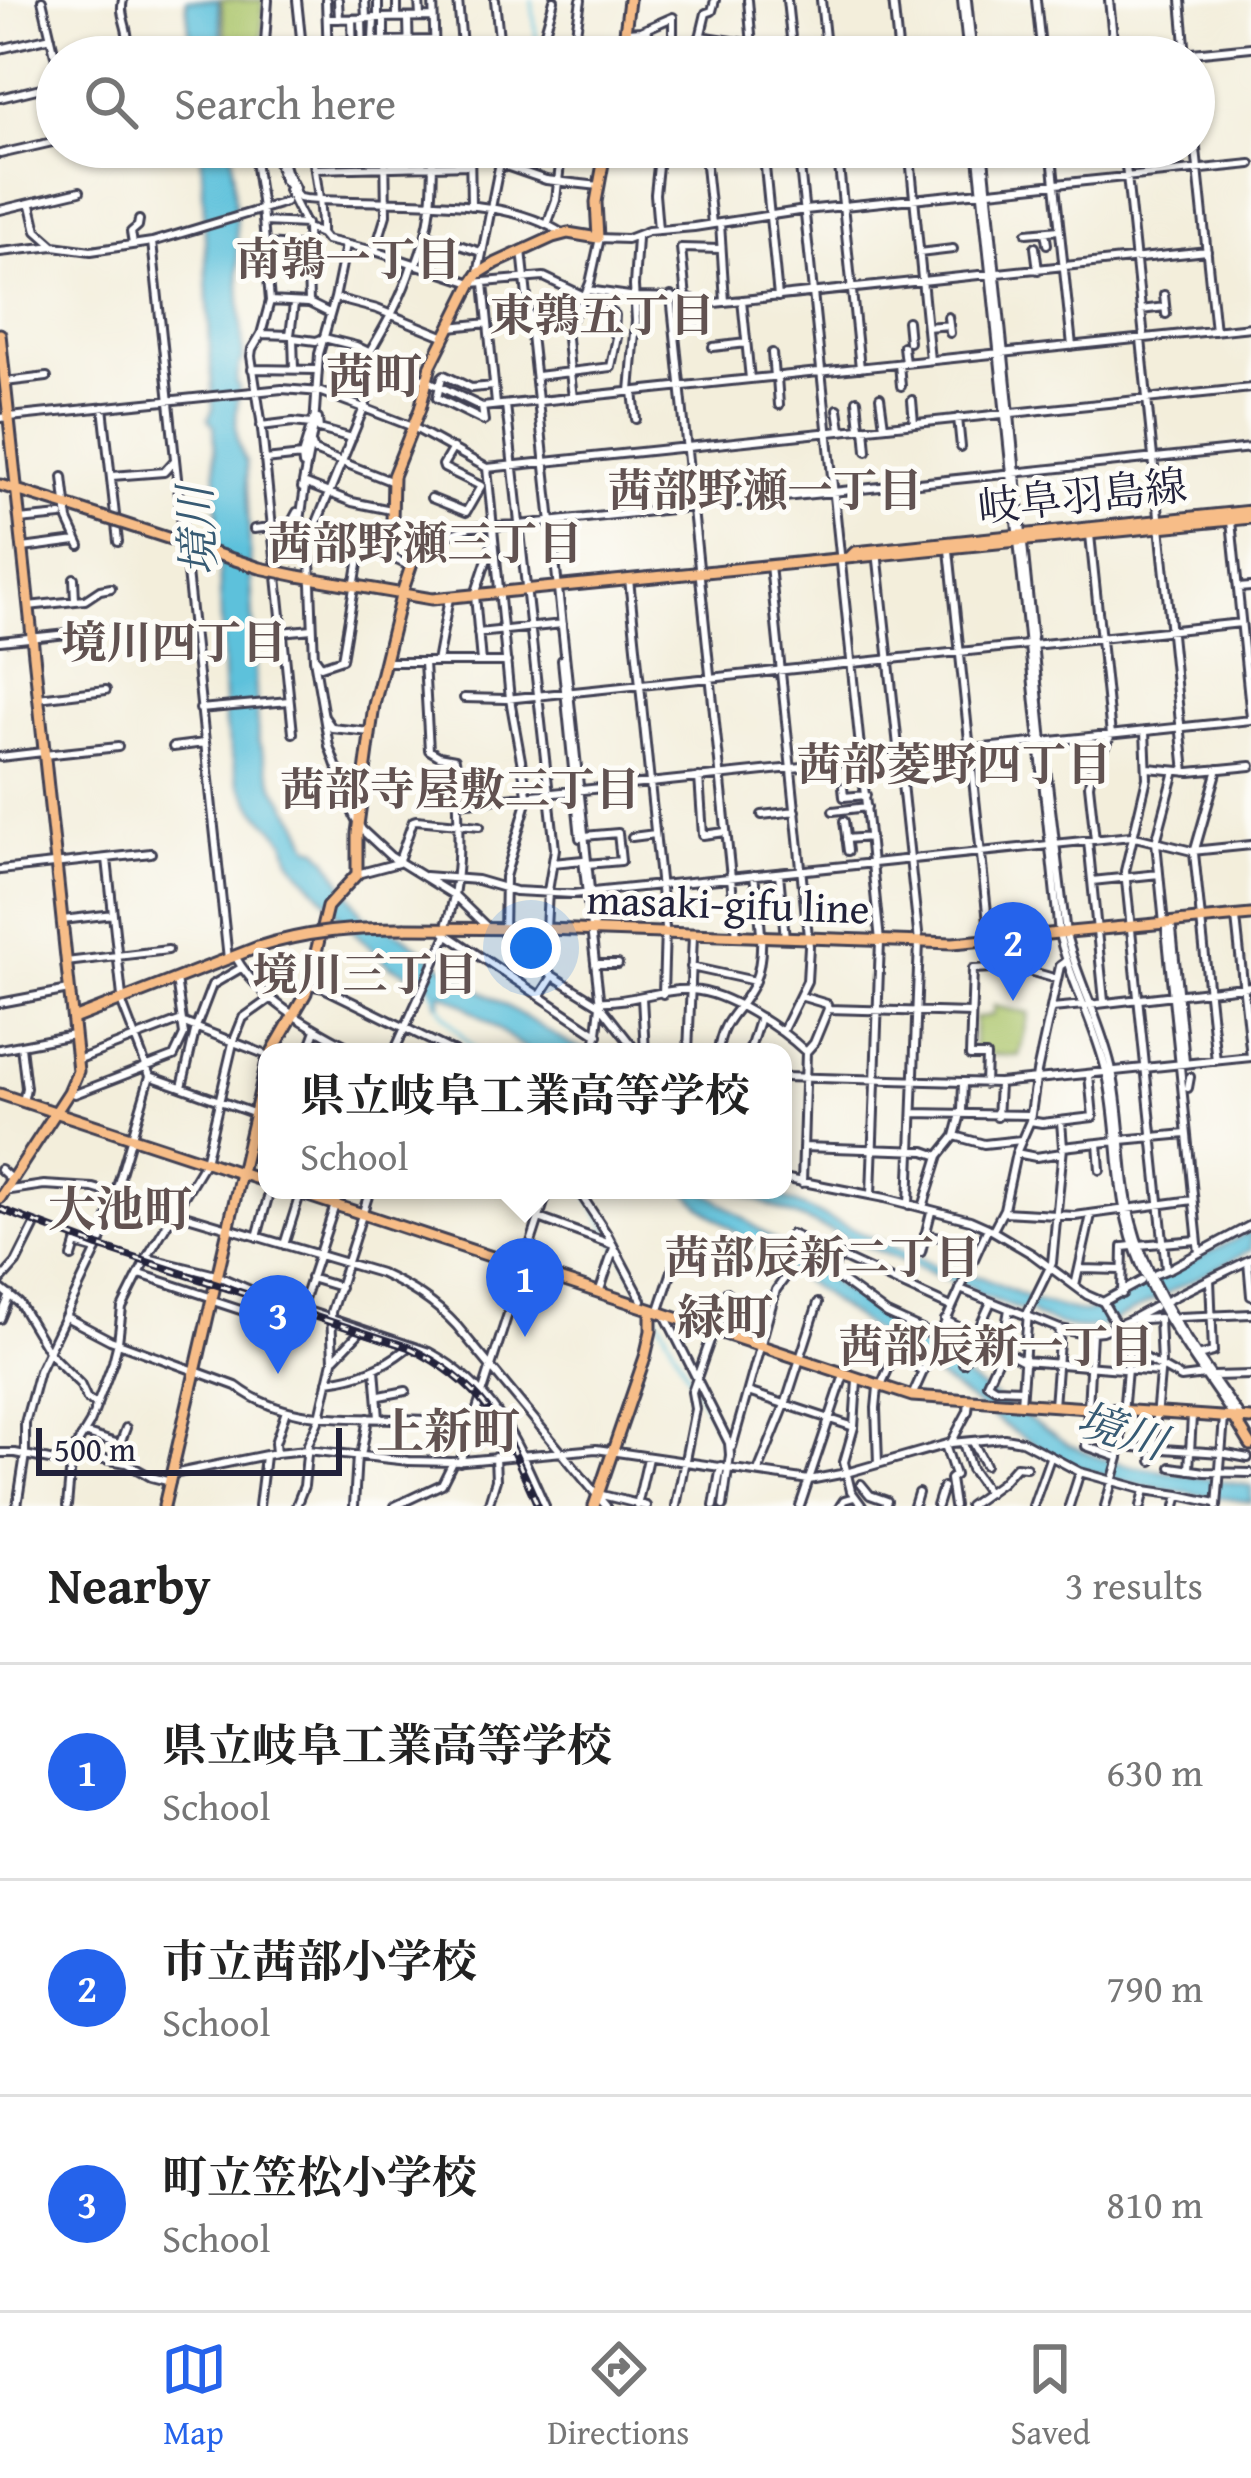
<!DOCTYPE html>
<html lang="en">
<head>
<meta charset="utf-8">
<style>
  :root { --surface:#fff; --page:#f6f6f6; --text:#222; --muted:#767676; --line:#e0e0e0; --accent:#2563eb }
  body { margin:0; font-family:"Gentium Book Plus","Noto Serif JP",serif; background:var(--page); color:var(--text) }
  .scale { position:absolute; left:36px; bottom:30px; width:306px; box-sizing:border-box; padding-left:12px; border:6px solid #22223b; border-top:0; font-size:33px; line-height:42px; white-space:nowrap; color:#22223b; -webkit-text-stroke:9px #fdfcf7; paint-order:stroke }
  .you { position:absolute; left:531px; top:948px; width:42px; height:42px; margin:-30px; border:9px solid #fff; border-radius:50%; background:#1a73e8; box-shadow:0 0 0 18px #1a73e833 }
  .badge { display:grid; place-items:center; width:78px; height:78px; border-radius:50%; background:var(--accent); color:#fff; font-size:39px; font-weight:700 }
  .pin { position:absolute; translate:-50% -99px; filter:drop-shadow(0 3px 6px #0008) }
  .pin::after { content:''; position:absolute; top:63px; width:42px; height:36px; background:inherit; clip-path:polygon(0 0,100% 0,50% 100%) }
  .popup { position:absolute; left:258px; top:1043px; width:534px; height:156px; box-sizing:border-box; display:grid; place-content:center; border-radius:24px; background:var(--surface); filter:drop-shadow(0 3px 9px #0005); font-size:39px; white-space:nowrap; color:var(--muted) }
  .popup b { font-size:45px; color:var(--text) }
  .popup::after { content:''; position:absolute; left:50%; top:100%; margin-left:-24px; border:24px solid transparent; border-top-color:var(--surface) }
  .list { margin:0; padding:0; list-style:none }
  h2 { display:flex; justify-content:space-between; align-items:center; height:156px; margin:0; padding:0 48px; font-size:51px }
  h2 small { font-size:39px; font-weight:400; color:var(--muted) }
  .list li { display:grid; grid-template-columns:78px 1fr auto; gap:36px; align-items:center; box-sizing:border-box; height:216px; padding:0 48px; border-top:3px solid var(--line) }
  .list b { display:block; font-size:45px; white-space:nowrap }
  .list p { margin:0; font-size:39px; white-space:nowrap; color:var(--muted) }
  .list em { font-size:39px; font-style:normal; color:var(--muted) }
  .icon { flex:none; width:66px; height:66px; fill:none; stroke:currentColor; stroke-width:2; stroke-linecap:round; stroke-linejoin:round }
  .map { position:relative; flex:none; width:1251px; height:1506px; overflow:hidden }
  .search { position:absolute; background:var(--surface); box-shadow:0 3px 9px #0004; left:36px; right:36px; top:36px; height:132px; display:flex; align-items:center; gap:30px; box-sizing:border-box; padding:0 42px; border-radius:66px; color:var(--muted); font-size:45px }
  .sheet { height:804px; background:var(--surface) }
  nav { display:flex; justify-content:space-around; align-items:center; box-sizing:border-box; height:168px; border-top:3px solid var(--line); background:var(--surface); font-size:33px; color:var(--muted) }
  nav a { display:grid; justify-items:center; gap:6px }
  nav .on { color:var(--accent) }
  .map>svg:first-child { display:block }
  .green { fill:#abc56b; stroke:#667453; stroke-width:3 }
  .water { fill:#5dc1db; stroke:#40728b; stroke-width:3 }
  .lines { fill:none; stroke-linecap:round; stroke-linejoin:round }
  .stream { stroke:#5dc1db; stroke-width:3 }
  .minor-casing { stroke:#414153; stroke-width:12 }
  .major-casing { stroke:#414153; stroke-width:15 }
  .minor { stroke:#fff; stroke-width:6 }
  .major { stroke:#f7bd88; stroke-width:9 }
  .rail-casing { stroke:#22223b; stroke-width:8 }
  .rail { stroke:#fdfcf7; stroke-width:3; stroke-dasharray:9; stroke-linecap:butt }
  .major-bridge-casing { stroke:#414153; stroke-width:15; stroke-linecap:butt }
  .major-bridge { stroke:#f7bd88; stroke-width:9 }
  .labels { text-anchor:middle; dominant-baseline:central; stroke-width:10; stroke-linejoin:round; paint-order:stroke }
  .street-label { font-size:42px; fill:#22223b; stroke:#fdfcf7 }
  .neighbourhood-label { font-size:45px; font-weight:bold; fill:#615251; stroke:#fdfcf7 }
  .water-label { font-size:45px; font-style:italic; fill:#375a73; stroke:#fdfcf7 }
  .quarter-label { font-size:48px; font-weight:bold; fill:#615251; stroke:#fdfcf7 }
</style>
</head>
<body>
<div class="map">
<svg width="1251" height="1506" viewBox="0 0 1251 1506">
  <rect width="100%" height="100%" fill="#fdfcf7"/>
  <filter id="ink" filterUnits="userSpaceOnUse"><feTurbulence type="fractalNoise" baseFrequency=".00833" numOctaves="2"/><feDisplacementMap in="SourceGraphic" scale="24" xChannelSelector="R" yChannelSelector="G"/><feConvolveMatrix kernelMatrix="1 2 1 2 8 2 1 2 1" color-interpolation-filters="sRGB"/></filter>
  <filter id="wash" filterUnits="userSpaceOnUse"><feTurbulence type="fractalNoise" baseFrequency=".004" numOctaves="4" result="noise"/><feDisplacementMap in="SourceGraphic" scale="48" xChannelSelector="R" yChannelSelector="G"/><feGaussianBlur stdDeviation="2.7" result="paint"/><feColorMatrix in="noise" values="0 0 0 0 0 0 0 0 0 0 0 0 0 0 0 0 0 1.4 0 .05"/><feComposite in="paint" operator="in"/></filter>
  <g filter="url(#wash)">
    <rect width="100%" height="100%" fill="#f3eedb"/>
    <path class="green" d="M221 0H263L262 57H228Z
      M994 1006 1029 1013 1019 1056 976 1054 974 1051 975 1018 993 1015Z"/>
    <path class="water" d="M186 0H218L224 57H192Z
      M201 147H232L243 360 240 363 236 383 239 388C236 415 232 437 246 462L258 740 275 788 299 823 310 847 318 849 326 857 363 915 402 935 452 973 571 1045 591 1052H530L463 1004 441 993 440 1003 437 1004 433 988 421 979 390 966 355 933 290 860 285 841 255 809 238 782 225 726 214 426 208 419 213 409Z
      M685 1190H701L714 1197 963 1376 1069 1445 1100 1458 1132 1466 1251 1486V1502C1189 1493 1122 1488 1064 1461 1047 1452 1031 1441 1014 1432L700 1206Z
      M733 1190H765L938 1267 983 1278 1036 1301 1084 1313 1102 1308 1251 1231V1250L1105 1325C1080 1333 1059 1325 1035 1316L1033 1312 1020 1310 976 1293 974 1288 952 1282Z"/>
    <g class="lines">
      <path class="stream" d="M532 0 537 45
        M430 985 444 1014 476 1052
        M585 1190 652 1306
        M657 1315 691 1381
        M696 1389C725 1443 729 1445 718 1506"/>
    </g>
  </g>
  <g filter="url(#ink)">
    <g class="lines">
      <g class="minor-casing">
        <path id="minor" d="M42 0 57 64
          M297 0 303 57
          M326 0 328 57
          M338 0 339 19
          M365 0 366 18
          M378 0V18
          M397 0V17
          M419 0 420 17
          M433 0 435 57
          M458 0 463 57
          M495 0 501 57
          M581 0 574 45 588 49 587 57
          M748 0 753 57
          M787 0 793 57
          M821 0 827 57
          M893 0 899 57
          M962 0 968 57
          M967 0 973 57
          M1036 0 1042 57
          M1109 0 1115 57
          M1181 0 1186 56
          M362 18 363 57
          M327 19 433 17
          M352 19 353 57
          M408 19 409 57
          M645 30 652 40 651 57
          M627 32 641 31 673 17V57
          M700 36 752 44
          M373 41 374 18
          M327 42 434 40
          M674 42H699L706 13 712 11 715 0
          M0 49 51 37
          M107 57 126 48C132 31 118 17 123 0
          M264 57 268 0
          M384 57V19
          M533 57 543 39 554 0
          M1153 57 1251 47
          M0 98 57 84
          M1194 130 1215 331
          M253 147 262 208 270 301 261 334 252 349 251 356 261 420 293 733
          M273 147 283 178
          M279 147 286 171 295 188
          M312 147C315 177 322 204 321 234
          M470 147 471 206
          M538 147 552 154 604 159
          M704 147 712 224
          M763 147 778 297
          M798 147 880 941 871 1195
          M837 147 860 368
          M909 147 930 360
          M977 147 1059 934C1071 983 1096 1026 1107 1075 1118 1123 1115 1174 1127 1222 1144 1296 1191 1353 1233 1416
          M983 147 1043 742 1066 934C1077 979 1100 1020 1111 1066 1123 1117 1119 1171 1132 1222 1151 1296 1197 1355 1240 1416
          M1051 147 1072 346
          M1124 147 1144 338
          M0 154 57 141
          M500 164 546 180 599 186
          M315 169 470 165
          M283 179 299 198 306 199C382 206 500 191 563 234
          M288 190 307 228 309 303 329 313
          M31 205 37 231 54 246
          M0 210 80 191
          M264 222 306 224
          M720 223 725 302
          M547 225 556 200 561 155
          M307 228 321 234 326 240 375 251 472 283 544 277 584 296
          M658 229 655 194 660 147
          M1045 232 1047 244
          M1027 233 1059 230
          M428 235 481 252
          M598 238 627 239 648 231 694 227 805 210 1251 164
          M600 238 590 283 582 302 566 327 570 372 611 367 617 337 614 333 615 315 608 310 610 295
          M152 242 228 959
          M133 244 131 232 138 226 139 220
          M266 244 308 247
          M1035 247 1038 270
          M522 250 594 927 592 931
          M375 251 386 215 385 147
          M0 252 54 246 91 251 152 242 286 202
          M919 253 953 249
          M416 265C433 222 433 192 433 147
          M478 274 503 147
          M484 283 496 404
          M588 290 636 297 686 298 681 248 721 249
          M1164 295 1166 314
          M671 296 737 936
          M335 298 377 309 443 336
          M686 298 705 304 1207 251
          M742 300 750 379
          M270 301 308 303
          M1141 310 1165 307
          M948 317 950 333
          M907 321 909 342
          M674 325 701 322
          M450 327 488 323
          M927 327 949 325
          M261 334 290 335 294 304
          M293 338 316 341 324 338 356 346 482 407 1251 327
          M293 338 294 369
          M1141 339 1185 772
          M903 346 905 363
          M713 347 746 343
          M772 353 774 377
          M899 364 901 386
          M252 369 317 370
          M537 376 570 372 573 398
          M777 377 779 405
          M5 382 47 377
          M630 391 636 321 634 286 637 238
          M633 391 636 419
          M880 397 884 426
          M344 400C366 354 397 314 412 265
          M857 400 860 428
          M912 400 914 423
          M506 405 555 849 548 891 546 929
          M103 407 118 542
          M482 407 484 421 437 398 442 377 444 375 471 388 494 386
          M838 409 841 429
          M0 418 282 389 321 392 364 408 413 427 487 468 1251 388
          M958 418 961 447
          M318 419 319 429 352 438
          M261 426 293 422 311 424
          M865 428 867 451
          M312 445 314 451 393 482
          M265 460 302 456
          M303 465 302 456 313 420
          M487 468 510 699 528 799 505 877 504 934 553 976 600 1005 637 1052
          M112 476 164 472 175 460
          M63 477 68 520 80 546
          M302 488 314 426 319 354 335 298 346 245
          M431 498 466 512 481 486 444 468 443 465 453 448
          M391 510 352 502 306 484 305 487 299 527 301 540 310 559 314 659 329 746 354 816 362 830 390 856 455 896 488 928
          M19 520 61 516
          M1231 521 1251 718
          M290 525 297 512
          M254 529 290 525
          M1090 535 1111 735 1091 772 1089 785 1095 840
          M419 536 437 533 447 536 470 527 519 525 1251 448
          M300 537C328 537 335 546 360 552 383 557 389 554 410 567
          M311 537 384 359
          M23 548 76 541
          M949 550 990 941V967
          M877 551 919 942 909 1205
          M770 565 809 946 807 981 782 1032
          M74 578 75 601
          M629 579 665 928 663 994
          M1238 588 1251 587
          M28 606 85 600 100 590 111 588
          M478 633 562 624
          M260 634 312 629
          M0 641 116 629
          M1033 645 1241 623
          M316 659 321 666 342 659 360 552
          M562 660 580 838
          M386 662H507
          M424 662 429 750 439 756 455 759 457 774C458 824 463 875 447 923
          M437 662 449 598
          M481 662 475 595 492 544
          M38 698 106 690
          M464 698 506 699 1027 645
          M200 709 289 701
          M325 718 332 728 370 732
          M1145 731 1147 778 1125 871 1166 1269
          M173 747 204 743
          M44 755 118 747
          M0 757 43 752
          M1148 768 1190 772 1251 766
          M699 777 703 835 725 832
          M843 787 844 797 866 795
          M458 803 1251 720
          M833 811 867 807
          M762 815 796 811
          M844 821 848 851
          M584 836 618 833 621 861 587 864
          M632 837 655 834
          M846 839 870 837
          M1088 841 1104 1001
          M1054 844 1131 836 1192 851 1251 845
          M553 863 583 860 600 1005 595 1052
          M0 870 151 853
          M779 873 785 938
          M357 874 398 863 413 821 416 820 480 826
          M425 876 477 880 515 891 573 894 1049 845
          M1092 881 1159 874
          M593 908 614 907
          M1236 918 1251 1057
          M63 920 113 914
          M1164 924 1156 842 1175 771
          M1168 924 1166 929 1199 1253
          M1168 924 1172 929 1185 1062
          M445 933 598 1035
          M235 956C260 1002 313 1028 358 1052
          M66 962 168 950
          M595 964H618
          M691 967 755 981
          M309 985 324 988 454 1052
          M540 996 553 976
          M800 996 827 1004 828 1009 971 1013
          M642 997 645 1052
          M599 1001C630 1003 661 988 692 990 727 992 782 1029 806 1052
          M0 1003 69 990
          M1089 1005 1251 986
          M1052 1008 1084 1005
          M21 1046 26 1088 23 1102
          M0 1049 73 1035
          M308 1052 316 1030
          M394 1052 447 935
          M688 1052 693 936
          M718 1052C722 1016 741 1012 754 983 768 951 758 909 754 875
          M749 1052 760 1017
          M77 1060 179 1021 267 1055
          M1216 1061 1194 853 1218 769
          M150 1076 267 1118
          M783 1077 999 1083 1251 1057
          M985 1084 986 1056H970L973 969 1015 967 1057 979
          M182 1087 196 1027 212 985 241 968
          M1188 1088 1190 1077
          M69 1092 75 1094 174 1056 184 1035 176 979
          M913 1113 1029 1115
          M997 1117 999 1085
          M1030 1121 1042 1123 1093 1117 1089 1075
          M955 1136 984 1144 1021 1140
          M1121 1140 1186 1134
          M1098 1143 1100 1170
          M803 1147 925 1151 939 1156
          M1063 1147 1116 1141
          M1016 1153 1036 1157 1062 1153
          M0 1169 12 1180
          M783 1178 885 1198 970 1220 988 1228 1032 1254 1087 1295 1103 1302 1129 1347 1135 1352 1181 1378 1205 1375
          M802 1183 806 1052 814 1043 828 1009
          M578 1190 607 1234 642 1300
          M4 1191 44 1185 93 1188 380 1273C410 1287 435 1302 457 1326L606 1506
          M924 1204 939 1156 955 1136 962 1110 963 1083
          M1003 1212 1075 1216 1193 1200
          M539 1218 613 1245
          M993 1230 1004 1209 1016 1153 1030 1121 1037 1072 1060 966 1067 961
          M791 1234 951 1307
          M925 1234 940 1237 975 1256
          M257 1237 270 1190
          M284 1245 301 1191
          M1139 1245 1197 1240
          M921 1252 931 1212
          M839 1256 831 1273 887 1314 937 1337
          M72 1257 76 1244 97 1250
          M147 1258 216 1275 266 1297 429 1352C495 1388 516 1441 545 1506
          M1248 1261 1251 1296
          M1081 1269 1121 1270
          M140 1274 210 1297
          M1156 1274 1171 1268 1251 1225
          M310 1278 340 1287
          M0 1281 16 1263 34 1227
          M1075 1286 1091 1215
          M0 1288 19 1303 49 1353 80 1384 87 1399 97 1405
          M960 1289 1060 1329 1081 1333 1102 1331 1130 1320 1159 1318 1161 1363 1152 1461
          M599 1293 614 1248
          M1122 1294 1123 1247 1132 1246
          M1168 1300C1196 1285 1223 1273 1251 1259
          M213 1301 274 1321 269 1338
          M1103 1302 1141 1281
          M301 1308 340 1190
          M1009 1309 1002 1350 987 1383 995 1388 1022 1389
          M658 1313 681 1244
          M665 1315 729 1443 730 1455 723 1506
          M66 1317 110 1340 236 1386C284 1423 341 1417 397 1419 422 1419 447 1422 472 1424
          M1179 1317 1251 1314
          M0 1319 10 1295
          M945 1320 1024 1361 1159 1372
          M1130 1320 1154 1307
          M1092 1333 1086 1446 1117 1457
          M1198 1356 1213 1352 1210 1279
          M335 1358 359 1333
          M963 1363 991 1302
          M375 1369 379 1418
          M1213 1376 1251 1375
          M328 1381C359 1377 382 1368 406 1349
          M881 1385 896 1352 922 1371
          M748 1392 854 1427 857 1380
          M380 1396 406 1391
          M912 1396 988 1228
          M1021 1404 1028 1312 1052 1263 1063 1147 1061 1121
          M1054 1406 1060 1329
          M854 1427 844 1462 851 1491 862 1506
          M84 1433 119 1444
          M973 1442 985 1465
          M951 1443 968 1411 969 1401
          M963 1443 971 1469 988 1493
          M1120 1446 1221 1453 1248 1458
          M732 1447 776 1290 787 1275
          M946 1448 955 1475 950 1479 954 1506
          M0 1453H15L69 1464
          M72 1453 126 1463 151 1477 171 1482
          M276 1453 275 1443 286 1411
          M361 1456 368 1418
          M114 1460 126 1428
          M460 1462 548 1190
          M878 1463 876 1408 878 1387
          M1171 1467 1205 1472 1251 1473
          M759 1469 785 1405 818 1303
          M1189 1470 1192 1416
          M173 1474 276 1453 307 1450 409 1461 453 1462 596 1449 809 1480 846 1473 951 1443 1004 1438 1022 1441 1080 1472 1145 1490 1141 1506
          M861 1484 870 1495 887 1501 885 1506
          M1145 1490 1179 1495 1176 1506
          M1179 1495 1216 1503
          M598 1497 602 1495 646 1506
          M17 1506 25 1455V1423L39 1371 101 1241 150 1076 123 1006 107 859
          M67 1506 72 1453 90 1423 113 1362 118 1342 122 1308 149 1254 205 1162 233 1043 243 1018 271 998
          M259 1506 265 1456
          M296 1506 304 1486 308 1444 320 1417 333 1361 331 1312 370 1190
          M354 1506 357 1455
          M395 1506 442 1484 453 1462
          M488 1506 496 1480 495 1457
          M637 1506 648 1458
          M676 1506 695 1409 692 1392 727 1292
          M714 1506 721 1466
          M800 1506 844 1375
          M840 1506 844 1500 854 1497
          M914 1506 918 1493
          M937 1506 943 1487
          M969 1506 1001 1483 1016 1466 1026 1467
          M1033 1506 1050 1458
          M1069 1506 1080 1472
          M1105 1506 1119 1458 1129 1347
          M1217 1506 1224 1418"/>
      </g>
      <g class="major-casing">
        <path id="major" d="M622 57 629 0
          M0 334 78 1071 69 1092 0 1198
          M0 485 72 507
          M850 557 855 552 1251 511
          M298 576 432 599 1251 518
          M405 928 546 929 953 943 1251 915
          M73 1019 258 947
          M272 1052 306 993 327 907 357 874V833L374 705 401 596 420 539 417 533 392 522 393 476 420 409 431 365 472 283 478 274 496 263 553 237 568 233 598 238 596 202 606 147
          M0 1094 267 1182
          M290 1190 912 1396 1251 1419
          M1235 1419 1251 1445
          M164 1506 267 1061
          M594 1506 645 1357 651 1331V1311"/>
      </g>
      <use href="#minor" class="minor"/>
      <use href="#major" class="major"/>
      <g class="rail-casing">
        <path id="rail" d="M0 1209 98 1246 408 1347C488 1386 504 1429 538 1506"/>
      </g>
      <use href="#rail" class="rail"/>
      <g class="major-bridge-casing">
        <path id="major-bridge" d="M72 507 260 568 298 576
          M258 947C307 931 354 928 405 928"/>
      </g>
      <use href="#major-bridge" class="major-bridge"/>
    </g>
  </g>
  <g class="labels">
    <g class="street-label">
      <text transform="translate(1082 495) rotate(-6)">岐阜羽島線</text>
      <text transform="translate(728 903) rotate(2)">masaki-gifu line</text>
    </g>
    <g class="neighbourhood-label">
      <text x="348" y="258">南鶉一丁目</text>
      <text x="602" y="314">東鶉五丁目</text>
      <text x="765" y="489">茜部野瀬一丁目</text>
      <text x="425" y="542">茜部野瀬三丁目</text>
      <text x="174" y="641">境川四丁目</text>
      <text x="954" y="763">茜部菱野四丁目</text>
      <text x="460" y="788">茜部寺屋敷三丁目</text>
      <text x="365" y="973">境川三丁目</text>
      <text x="822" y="1256">茜部辰新二丁目</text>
      <text x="996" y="1345">茜部辰新一丁目</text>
    </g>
    <g class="water-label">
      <text transform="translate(196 531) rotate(-93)">境川</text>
      <text transform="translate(1122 1430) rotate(18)">境川</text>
    </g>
    <g class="quarter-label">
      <text x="374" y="375">茜町</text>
      <text x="120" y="1208">大池町</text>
      <text x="725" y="1316">緑町</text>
      <text x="448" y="1430">上新町</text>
    </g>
  </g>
</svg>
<div class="scale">500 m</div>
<div class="you"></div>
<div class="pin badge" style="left:525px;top:1337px">1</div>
<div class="popup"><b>県立岐阜工業高等学校</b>School</div>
<div class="pin badge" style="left:1013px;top:1001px">2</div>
<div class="pin badge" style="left:278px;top:1374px">3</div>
<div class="search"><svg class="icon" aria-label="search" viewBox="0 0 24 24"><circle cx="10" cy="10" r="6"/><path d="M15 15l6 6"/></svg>Search here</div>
</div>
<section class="sheet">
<h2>Nearby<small>3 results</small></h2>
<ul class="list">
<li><span class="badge">1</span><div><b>県立岐阜工業高等学校</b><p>School</p></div><em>630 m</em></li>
<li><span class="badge">2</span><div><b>市立茜部小学校</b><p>School</p></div><em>790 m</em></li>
<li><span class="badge">3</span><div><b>町立笠松小学校</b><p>School</p></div><em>810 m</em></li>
</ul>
</section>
<nav>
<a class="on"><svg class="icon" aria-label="map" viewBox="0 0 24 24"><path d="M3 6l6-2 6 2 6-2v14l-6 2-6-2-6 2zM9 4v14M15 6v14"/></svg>Map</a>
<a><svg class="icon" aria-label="directions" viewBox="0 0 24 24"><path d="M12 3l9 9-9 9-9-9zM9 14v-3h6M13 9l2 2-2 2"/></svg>Directions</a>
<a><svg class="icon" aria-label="saved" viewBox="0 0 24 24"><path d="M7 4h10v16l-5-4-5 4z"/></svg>Saved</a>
</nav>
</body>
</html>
